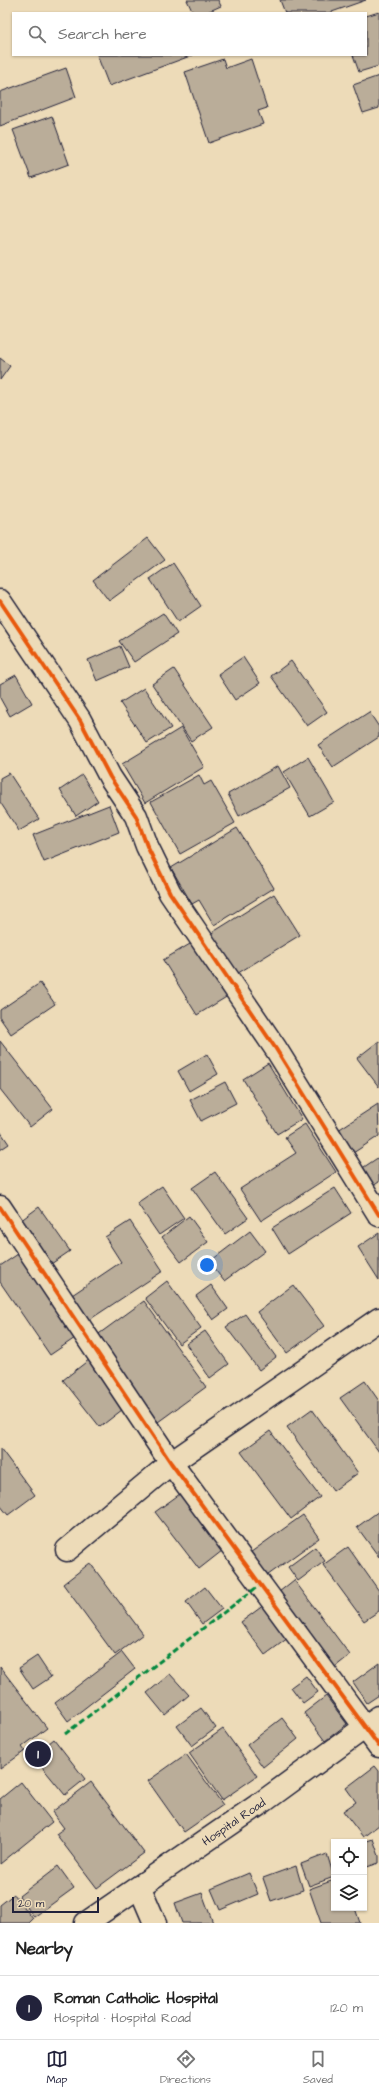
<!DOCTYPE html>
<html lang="en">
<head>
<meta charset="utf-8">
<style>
  :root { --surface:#fff; --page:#f2f2f2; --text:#222; --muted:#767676; --line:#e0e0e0; --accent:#22223b }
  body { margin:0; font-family:"Architects Daughter",sans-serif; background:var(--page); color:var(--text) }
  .controls { position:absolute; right:12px; bottom:12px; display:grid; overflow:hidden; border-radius:0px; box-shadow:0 1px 3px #0004 }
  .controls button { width:36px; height:36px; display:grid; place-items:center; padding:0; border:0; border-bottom:1px solid var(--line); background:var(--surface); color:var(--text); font:20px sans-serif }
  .scale { position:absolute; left:12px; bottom:10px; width:87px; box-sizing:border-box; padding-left:4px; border:2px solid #22223b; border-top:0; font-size:11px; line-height:14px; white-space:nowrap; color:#22223b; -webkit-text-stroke:3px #eddbb8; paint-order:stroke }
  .you { position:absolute; left:207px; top:1265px; width:14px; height:14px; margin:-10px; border:3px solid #fff; border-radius:50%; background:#1a73e8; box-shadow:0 0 0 6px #1a73e833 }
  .badge { display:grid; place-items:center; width:26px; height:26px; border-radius:50%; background:var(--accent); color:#fff; font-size:13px; font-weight:700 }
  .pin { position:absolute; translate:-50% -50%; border:2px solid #fff; box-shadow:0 1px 4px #0006 }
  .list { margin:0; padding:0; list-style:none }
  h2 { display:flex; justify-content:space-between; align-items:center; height:52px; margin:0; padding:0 16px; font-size:17px }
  h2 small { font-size:13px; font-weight:400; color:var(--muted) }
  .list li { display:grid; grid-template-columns:26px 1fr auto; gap:12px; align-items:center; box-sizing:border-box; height:64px; padding:0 16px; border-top:1px solid var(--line) }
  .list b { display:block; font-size:15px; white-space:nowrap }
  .list p { margin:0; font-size:13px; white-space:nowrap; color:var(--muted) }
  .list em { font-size:13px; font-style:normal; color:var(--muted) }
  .icon { flex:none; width:22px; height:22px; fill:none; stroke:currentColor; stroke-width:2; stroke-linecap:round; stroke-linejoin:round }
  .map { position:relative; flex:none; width:379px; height:1923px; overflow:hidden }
  .search { position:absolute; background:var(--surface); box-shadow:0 1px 3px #0004; left:12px; right:12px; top:12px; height:44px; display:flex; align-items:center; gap:10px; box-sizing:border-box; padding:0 14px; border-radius:0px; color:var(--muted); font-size:15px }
  .sheet { height:116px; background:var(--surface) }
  nav { display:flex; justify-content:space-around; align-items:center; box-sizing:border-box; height:56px; border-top:1px solid var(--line); background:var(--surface); font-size:11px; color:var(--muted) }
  nav a { display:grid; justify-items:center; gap:2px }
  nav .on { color:var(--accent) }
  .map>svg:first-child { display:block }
  .building { fill:#baad99; stroke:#22223b }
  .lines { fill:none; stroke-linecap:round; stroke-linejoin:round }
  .minor-casing { stroke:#22223b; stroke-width:25 }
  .tertiary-casing { stroke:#22223b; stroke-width:25 }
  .minor { stroke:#eddbb8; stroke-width:22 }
  .tertiary { stroke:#eddbb8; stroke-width:22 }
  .quiet { stroke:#00873e; stroke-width:3; stroke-dasharray:6 3; stroke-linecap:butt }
  .cycleway-casing { stroke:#eddbb8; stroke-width:6 }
  .cycleway { stroke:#e8590c; stroke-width:4 }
  .labels { text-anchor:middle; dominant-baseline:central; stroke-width:4; stroke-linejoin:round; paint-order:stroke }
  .street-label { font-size:12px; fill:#22223b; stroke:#eddbb8 }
</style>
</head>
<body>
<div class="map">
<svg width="379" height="1923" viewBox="0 0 379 1923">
  <rect width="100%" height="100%" fill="#eddbb8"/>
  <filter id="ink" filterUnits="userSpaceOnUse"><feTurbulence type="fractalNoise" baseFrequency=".025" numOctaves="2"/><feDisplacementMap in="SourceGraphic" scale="8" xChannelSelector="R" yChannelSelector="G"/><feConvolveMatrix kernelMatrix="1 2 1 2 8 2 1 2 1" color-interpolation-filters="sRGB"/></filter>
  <g filter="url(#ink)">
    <path class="building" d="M187 0H218L221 6 205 13H193Z
      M280 0H366L329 13H285Z
      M379 12V66L359 72 353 55H366V16Z
      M97 55H193L109 86Z
      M223 59 226 68 251 59 267 108 258 111 263 124 209 143 185 72Z
      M66 68 76 97 0 126V92Z
      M379 76V108L363 113 353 85Z
      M52 116 69 164 31 178 13 130Z
      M0 358 10 366 0 380Z
      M148 538 165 560 109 601 93 580Z
      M173 563 201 606 178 622 150 579Z
      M163 613 177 634 134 662 119 641Z
      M120 646 129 667 97 681 88 660Z
      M243 657 260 683 235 700 218 674Z
      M291 661 327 712 307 726 271 676Z
      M174 669 213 727 191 741 152 684Z
      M16 675 32 703 10 716 0 698V684Z
      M144 688 171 728 147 743 120 703Z
      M369 712 379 727V737L333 767 318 745Z
      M181 728 204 767 145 803 122 764Z
      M308 757 334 802 310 816 284 772Z
      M278 766 290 788 239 816 228 794Z
      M9 773 39 819 19 831 0 802V778Z
      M82 775 98 801 76 816 60 790Z
      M199 775 204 785 211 781 235 823 180 854 151 802Z
      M109 805 119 832 44 862 33 835Z
      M237 828 274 888 214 925 199 900 192 904 171 868Z
      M274 894 300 935 235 975 210 934Z
      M195 941 228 996 197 1015 163 960Z
      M40 983 55 1004 11 1034 0 1018V1010Z
      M0 1041 53 1109 30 1127 0 1089Z
      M379 1041V1087L357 1058Z
      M207 1054 218 1074 189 1091 178 1071Z
      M268 1063 302 1119 277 1134 243 1079Z
      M225 1082 236 1103 201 1121 190 1100Z
      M378 1104 379 1136 350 1155 335 1132Z
      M305 1124 336 1172 261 1221 240 1189 296 1153 285 1137Z
      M0 1131 9 1144 0 1150Z
      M379 1157V1182L373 1186 361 1169Z
      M215 1172 248 1218 225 1234 192 1188Z
      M162 1186 184 1218 159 1235 137 1203Z
      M335 1188 351 1213 288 1254 272 1228Z
      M39 1207 70 1251 51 1264 20 1221Z
      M189 1216 208 1242 181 1262 162 1237Z
      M130 1221 163 1271 86 1322 69 1297 121 1262 105 1237Z
      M250 1231 265 1251 224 1281 209 1262Z
      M379 1233V1280L358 1247Z
      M21 1252 75 1338 50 1355 0 1282V1266Z
      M167 1281 201 1328 179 1344 145 1298Z
      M211 1285 228 1309 213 1320 196 1296Z
      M293 1285 324 1326 287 1353 257 1312Z
      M144 1301 206 1387 158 1422 96 1336Z
      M245 1314 276 1357 259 1370 226 1327Z
      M205 1331 229 1364 210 1378 186 1344Z
      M90 1359 127 1406 100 1427 63 1380Z
      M365 1381 379 1401V1452L340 1398Z
      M312 1409 358 1473 333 1491 287 1427Z
      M270 1431 320 1497 291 1519 241 1452Z
      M0 1448 35 1495 8 1515 0 1505Z
      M184 1491 227 1547 199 1569 155 1512Z
      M379 1511V1557L357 1527Z
      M303 1515 319 1538 264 1578 247 1555Z
      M315 1547 325 1561 298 1581 288 1567Z
      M348 1547 379 1591V1611L364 1621 323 1565Z
      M90 1563 143 1634 115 1655 63 1584Z
      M294 1580 350 1655 330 1671 274 1596Z
      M205 1587 222 1609 202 1624 186 1602Z
      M264 1605 288 1638 265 1655 241 1622Z
      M122 1652 135 1669 68 1721 55 1703Z
      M37 1656 51 1677 33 1689 19 1668Z
      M379 1663V1695L367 1703 353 1682Z
      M0 1667 47 1728 22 1747 25 1751 0 1769Z
      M170 1674 189 1695 165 1715 147 1693Z
      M306 1676 318 1692 303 1703 291 1687Z
      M326 1696 347 1724 325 1741 304 1713Z
      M201 1708 216 1728 192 1746 177 1726Z
      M282 1718 298 1739 263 1767 247 1745Z
      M223 1729 257 1776 222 1800 189 1753Z
      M54 1739 85 1779 65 1795 33 1756Z
      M186 1754 223 1805 184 1832 148 1781Z
      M375 1766 379 1771V1825L363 1837 343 1811 356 1802 346 1788Z
      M21 1782 52 1822 0 1864V1799Z
      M91 1782 144 1853 97 1888 56 1834 64 1828 52 1812Z
      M373 1839 379 1856V1863L364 1868V1842Z
      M327 1854 334 1877 309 1886 301 1864Z
      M58 1866 74 1888 34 1917 19 1896Z
      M296 1866 303 1890 271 1901 263 1878Z
      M249 1873 258 1894 220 1910 211 1889Z
      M334 1880V1908H355L360 1923H321L309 1889Z
      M202 1893 213 1923H182L175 1903Z
      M14 1894 33 1919 29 1923H0V1905Z"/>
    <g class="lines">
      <g class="minor-casing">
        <path id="minor" d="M0 601 80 720 110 777 136 816 147 846 170 893 276 1049 379 1215
          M0 1207 171 1463 379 1746
          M67 1550 171 1463 379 1319
          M140 1888 155 1923"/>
      </g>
      <g class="tertiary-casing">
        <g id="tertiary">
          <path id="s1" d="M86 1923 264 1801 379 1717"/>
        </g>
      </g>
      <use href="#minor" class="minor"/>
      <use href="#tertiary" class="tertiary"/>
      <path class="quiet" d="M65 1734 261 1584"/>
      <g class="cycleway-casing">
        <path id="cycleway" d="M0 601 80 720 110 777 136 816 147 846 170 893 276 1049 379 1215
          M0 1207 171 1463 379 1746"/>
      </g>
      <use href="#cycleway" class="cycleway"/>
    </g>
  </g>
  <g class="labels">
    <g class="street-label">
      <text stroke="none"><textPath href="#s1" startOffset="179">Hospital Road</textPath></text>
    </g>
  </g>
</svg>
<div class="controls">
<button><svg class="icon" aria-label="locate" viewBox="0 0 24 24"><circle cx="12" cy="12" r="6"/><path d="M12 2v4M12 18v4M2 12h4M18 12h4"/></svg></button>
<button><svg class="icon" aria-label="layers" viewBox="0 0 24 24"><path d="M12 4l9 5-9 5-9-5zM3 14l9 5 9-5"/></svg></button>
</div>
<div class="scale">20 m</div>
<div class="you"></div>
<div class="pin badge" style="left:38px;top:1754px">1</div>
<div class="search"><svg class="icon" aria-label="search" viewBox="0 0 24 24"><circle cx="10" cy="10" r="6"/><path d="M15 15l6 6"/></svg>Search here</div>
</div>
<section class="sheet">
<h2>Nearby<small></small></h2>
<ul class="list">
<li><span class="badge">1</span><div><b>Roman Catholic Hospital</b><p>Hospital · Hospital Road</p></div><em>120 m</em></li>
</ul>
</section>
<nav>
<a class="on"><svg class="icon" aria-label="map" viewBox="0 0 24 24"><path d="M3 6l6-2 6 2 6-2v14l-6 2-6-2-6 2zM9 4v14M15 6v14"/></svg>Map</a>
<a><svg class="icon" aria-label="directions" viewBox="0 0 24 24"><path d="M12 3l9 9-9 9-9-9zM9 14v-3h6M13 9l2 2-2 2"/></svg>Directions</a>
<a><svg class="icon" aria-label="saved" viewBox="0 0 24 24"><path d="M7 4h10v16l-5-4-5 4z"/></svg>Saved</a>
</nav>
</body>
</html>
